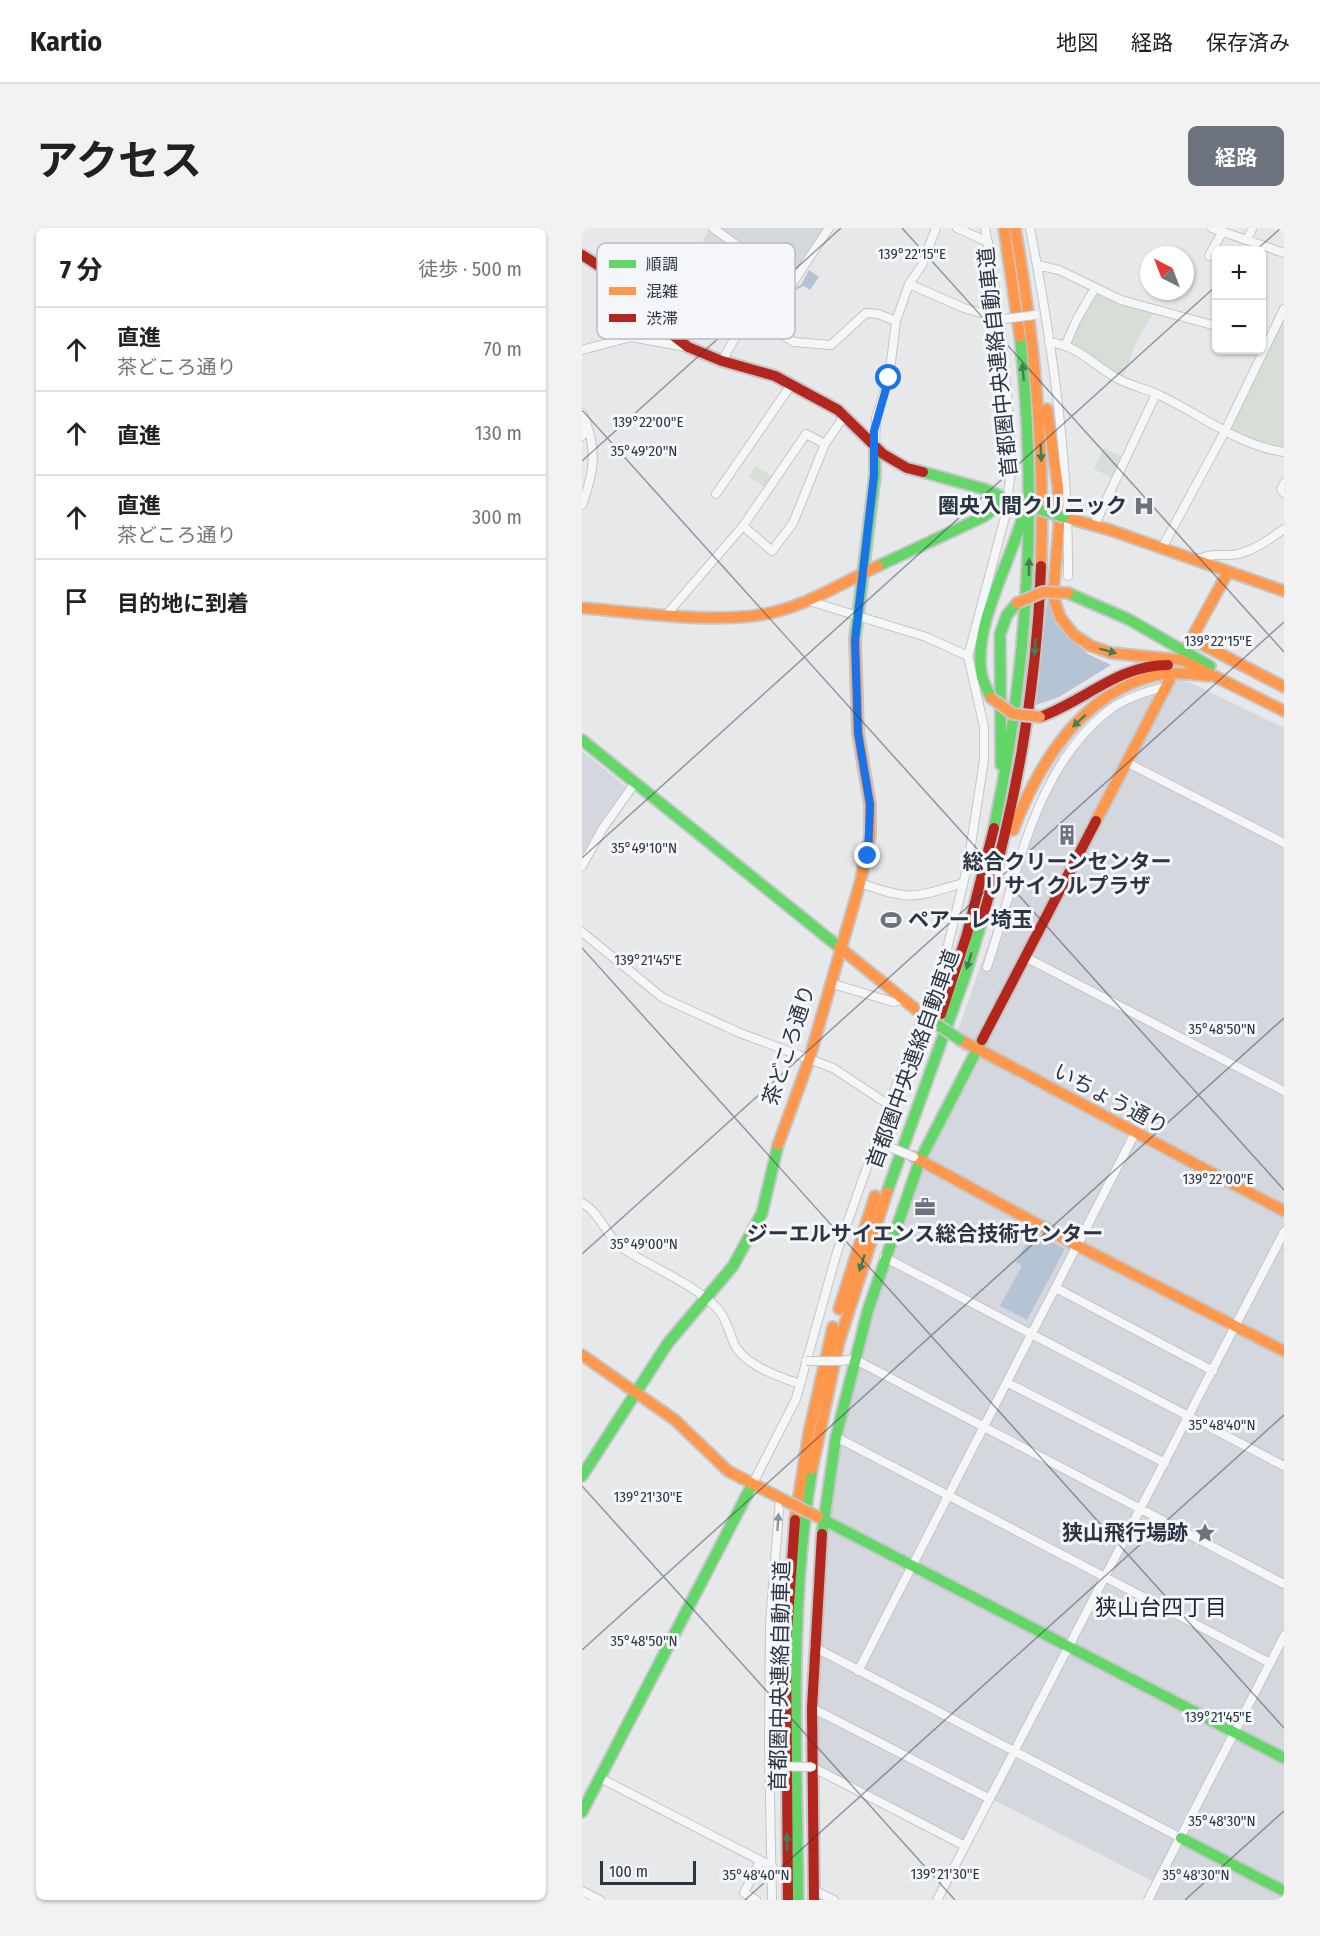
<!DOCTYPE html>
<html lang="ja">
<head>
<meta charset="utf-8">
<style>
  :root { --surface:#fff; --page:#f2f2f2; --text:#202124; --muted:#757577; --line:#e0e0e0; --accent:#6c737f }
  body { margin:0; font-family:"Fira Sans Condensed","Noto Sans JP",sans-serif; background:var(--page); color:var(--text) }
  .controls { position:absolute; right:18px; top:18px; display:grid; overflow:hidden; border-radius:9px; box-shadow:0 2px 4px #0004 }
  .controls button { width:54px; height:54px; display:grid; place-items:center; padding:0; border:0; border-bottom:2px solid var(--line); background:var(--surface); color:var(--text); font:30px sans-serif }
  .compass { position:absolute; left:558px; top:18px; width:54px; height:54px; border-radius:50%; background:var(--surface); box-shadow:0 2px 4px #0004; rotate:318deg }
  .scale { position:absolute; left:18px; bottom:15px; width:96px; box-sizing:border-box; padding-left:6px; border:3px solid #2b3445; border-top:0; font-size:16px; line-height:21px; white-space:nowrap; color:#2b3445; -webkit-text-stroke:4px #f4f6f9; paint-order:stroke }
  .stop { position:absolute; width:18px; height:18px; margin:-14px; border:4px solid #1a73e8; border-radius:50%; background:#fff }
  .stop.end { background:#1a73e8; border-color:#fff; box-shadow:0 2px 6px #0008 }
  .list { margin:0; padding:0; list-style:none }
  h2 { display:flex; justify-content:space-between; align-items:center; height:78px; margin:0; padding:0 24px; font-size:26px }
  h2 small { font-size:20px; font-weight:400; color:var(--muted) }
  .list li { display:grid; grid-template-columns:39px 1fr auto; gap:18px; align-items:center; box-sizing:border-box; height:84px; padding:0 24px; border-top:2px solid var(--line) }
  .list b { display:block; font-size:22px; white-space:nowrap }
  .list p { margin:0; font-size:20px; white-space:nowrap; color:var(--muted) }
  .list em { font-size:20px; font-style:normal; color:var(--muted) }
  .icon { flex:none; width:33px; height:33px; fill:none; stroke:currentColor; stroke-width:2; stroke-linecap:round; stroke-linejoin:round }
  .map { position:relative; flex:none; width:702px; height:1672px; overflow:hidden; border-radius:9px }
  header { display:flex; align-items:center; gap:36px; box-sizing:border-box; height:84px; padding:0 30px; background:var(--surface); border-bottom:2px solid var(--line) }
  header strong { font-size:28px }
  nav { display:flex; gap:33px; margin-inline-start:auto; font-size:21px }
  .intro { display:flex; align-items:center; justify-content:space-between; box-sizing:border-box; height:144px; padding:0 36px }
  h1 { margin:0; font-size:42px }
  .button { padding:15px 27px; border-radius:9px; background:var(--accent); color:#fff; font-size:21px; font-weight:700 }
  main { display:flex; gap:36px; padding:0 36px }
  aside { flex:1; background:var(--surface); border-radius:9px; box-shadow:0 2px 4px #0004 }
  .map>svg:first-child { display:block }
  .built { fill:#d4d7dd }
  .green { fill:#d6ded6 }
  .water { fill:#b4c4d5 }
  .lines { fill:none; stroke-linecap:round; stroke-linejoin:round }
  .street-casing { stroke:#c4c6c8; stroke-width:10 }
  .fast-casing { stroke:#c4c6c8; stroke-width:14 }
  .slow-casing { stroke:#c4c6c8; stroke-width:14 }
  .jam-casing { stroke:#c4c6c8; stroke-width:14 }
  .street { stroke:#f5f6f7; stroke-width:8 }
  .fast { stroke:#63d668; stroke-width:10 }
  .slow { stroke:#ff974d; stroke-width:10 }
  .jam { stroke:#b3261e; stroke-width:10 }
  .street-bridge-casing { stroke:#c4c6c8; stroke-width:10; stroke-linecap:butt }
  .fast-bridge-casing { stroke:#c4c6c8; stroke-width:14; stroke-linecap:butt }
  .slow-bridge-casing { stroke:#c4c6c8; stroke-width:14; stroke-linecap:butt }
  .street-bridge { stroke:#f5f6f7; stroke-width:8 }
  .fast-bridge { stroke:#63d668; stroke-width:10 }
  .slow-bridge { stroke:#ff974d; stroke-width:10 }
  .oneway { fill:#447d55 }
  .oneway2 { fill:#90959e }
  .route { stroke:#1a73e8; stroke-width:8 }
  .ticks { fill:none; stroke:#2b3445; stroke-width:1.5; stroke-opacity:0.45 }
  .labels { text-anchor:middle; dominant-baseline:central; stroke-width:6; stroke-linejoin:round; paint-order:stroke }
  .street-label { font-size:21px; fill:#2b3445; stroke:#f4f6f9 }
  .poi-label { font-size:21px; font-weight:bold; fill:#2b3445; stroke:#f4f6f9; text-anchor:end }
  .neighbourhood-label { font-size:22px; fill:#1d2536; stroke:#f4f6f9 }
  .key { fill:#f4f6f9; stroke:#b8bcc3; stroke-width:1.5 }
  .key-label { font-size:16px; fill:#2b3445 }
  .ticks-label { font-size:15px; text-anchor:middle; fill:#2b3445; stroke:#f4f6f9; stroke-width:6; stroke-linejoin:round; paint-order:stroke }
</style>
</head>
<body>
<header>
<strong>Kartio</strong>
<nav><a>地図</a><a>経路</a><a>保存済み</a></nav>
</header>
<div class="intro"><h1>アクセス</h1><a class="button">経路</a></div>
<main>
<aside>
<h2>7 分<small>徒歩 · 500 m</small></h2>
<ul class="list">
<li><svg class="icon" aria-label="ahead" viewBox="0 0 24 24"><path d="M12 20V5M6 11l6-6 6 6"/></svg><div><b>直進</b><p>茶どころ通り</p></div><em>70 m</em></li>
<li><svg class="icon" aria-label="ahead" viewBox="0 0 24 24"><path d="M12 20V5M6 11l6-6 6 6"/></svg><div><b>直進</b></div><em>130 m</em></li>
<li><svg class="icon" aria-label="ahead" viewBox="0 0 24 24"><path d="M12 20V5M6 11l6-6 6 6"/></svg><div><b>直進</b><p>茶どころ通り</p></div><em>300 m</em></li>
<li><svg class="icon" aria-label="arrive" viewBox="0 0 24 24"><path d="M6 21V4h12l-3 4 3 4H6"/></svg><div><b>目的地に到着</b></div></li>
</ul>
</aside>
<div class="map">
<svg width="702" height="1672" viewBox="0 0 702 1672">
  <rect width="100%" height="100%" fill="#e6e8ea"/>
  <path class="built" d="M135 0H246L209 54 193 49Z
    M599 450 702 500V1672H568L576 1656 406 1569 381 1614 234 1538 232 1477 244 1288 257 1208 276 1129 339 932 394 830 371 817 465 548 481 522 515 487 544 467 563 458Z
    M0 523 46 560 0 628Z"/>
  <path class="green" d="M128 0 169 29 184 50 162 87 102 48 123 19 119 16Z
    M516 63 573 83 556 110 540 151 486 118 496 93 513 64Z
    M702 89V221L688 219 648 201Z
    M522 220 541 229 532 251 512 241Z
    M174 238 192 250 185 261 167 248Z"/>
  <path class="water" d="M227 42 237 49 228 62 222 58 200 68 195 75 184 68 191 57 202 64 219 57Z
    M469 373 490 412 506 426 529 437 477 469 454 477 465 374Z
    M451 1004 483 1021 445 1092 418 1078 440 1038 434 1034Z"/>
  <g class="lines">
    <g class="street-casing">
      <path id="street" d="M131 0 174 31 187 49 140 133
        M375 0 406 14
        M448 0C470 115 487 231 486 348
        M630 0 702 25
        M665 12 670 1
        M627 28 641 3
        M455 37 477 42 539 72 634 98
        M187 49 210 56 247 0
        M327 56 382 80 420 91
        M49 62 68 33
        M166 86 212 114 249 117 284 85 296 86 314 93
        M467 114C496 118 508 134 531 148 545 157 562 160 577 167 620 187 655 217 702 224
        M483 118 495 91 513 60
        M0 122 49 109 104 119
        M0 185C16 220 13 242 0 277
        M0 208 4 193
        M293 218 294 190 307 150 314 93 327 56 340 37 354 0
        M702 255 699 261 702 265
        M134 266 209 157
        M161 298 190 323 211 295 243 216
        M512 298 574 166
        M580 320 642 205 702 81
        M614 333C627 323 645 330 660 325 676 320 689 310 702 301
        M224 372 344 409 386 428
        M85 386 161 298 224 206 243 216 263 187
        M546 535 702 615
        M0 638 21 600 53 555
        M278 655C329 673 331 670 381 655
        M0 704 81 770 158 805 251 840 307 877 255 1024 214 1171 170 1257
        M445 730 702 863
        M405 739C435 652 450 539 530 480 546 469 566 463 585 458
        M248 755 311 774 319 772
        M307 877 364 725 386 636 402 532V499L386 428 423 289 429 243 428 201 418 91 403 0
        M0 975C19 985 23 1007 39 1019 66 1038 100 1050 125 1071 143 1085 143 1093 151 1113 159 1136 197 1149 218 1156
        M302 1029 702 1238
        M474 1060 631 1143
        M259 1133 272 1131 702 1356
        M426 1155 583 1235
        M254 1209 688 1435
        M232 1419 599 1610
        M276 1443 553 905
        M230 1480 408 1571
        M230 1539 383 1618
        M18 1550 191 1639
        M232 1662 252 1672
        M0 1663 18 1672
        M174 1672 162 1665 178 1633
        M190 1672 187 1517 188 1395 198 1271
        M355 1672 702 1004
        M566 1672 702 1408"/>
    </g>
    <g class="fast-casing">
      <path id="fast" d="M341 244 402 261 430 273
        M296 338 401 289 425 271
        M486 365 546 391 628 438
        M273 411 293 247V218
        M409 470C406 463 402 456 400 449 389 398 430 333 442 284
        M0 512 257 719
        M419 537 418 406 425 387 435 375
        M412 600C446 438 456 274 438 109
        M305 964 384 745 400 692
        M0 1248 86 1115 151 1038 180 985 196 917
        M236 1289 702 1530
        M240 1306 254 1209 286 1082 338 932 400 812
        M0 1584 170 1257
        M599 1610 702 1663
        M216 1672C215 1528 206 1384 230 1241"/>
    </g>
    <g class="slow-casing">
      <path id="slow" d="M422 0 438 109
        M433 0C453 113 463 223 459 338
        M465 181 476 259 477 298 471 368 478 389 492 407 509 418 529 425 600 432 702 483
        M482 289 528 302 702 363
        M0 380C53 384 131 396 183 386 222 379 260 355 296 338
        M610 411 702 459
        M607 415 646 344
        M514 593 588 451
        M431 602C456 537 498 467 571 448 589 443 608 446 626 448
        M257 719 342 788
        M377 811 702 983
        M196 917 227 832 278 655 288 608V577L276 505 273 411
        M332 929 496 1018 702 1123
        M257 1081 293 968
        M0 1127 93 1192 146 1243 202 1272
        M230 1241 257 1114 305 964
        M213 1292 227 1204 251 1099"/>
    </g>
    <g class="jam-casing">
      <path id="jam" d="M0 27 38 51 75 95 106 119 140 133 193 148 256 182 301 226 325 240 341 244
        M458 489C503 473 536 437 586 437
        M400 692C434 577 455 458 459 338
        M359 786 385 706 412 600
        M400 812 514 593
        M206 1672 204 1417 213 1292
        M232 1672 230 1480 240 1306"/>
    </g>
    <use href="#street" class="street"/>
    <use href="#fast" class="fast"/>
    <use href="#slow" class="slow"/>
    <use href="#jam" class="jam"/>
    <g class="street-bridge-casing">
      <path id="street-bridge" d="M422 91 453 87
        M389 636 429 646
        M293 913 332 929
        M224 1133H259
        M187 1538 230 1539"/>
    </g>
    <g class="fast-bridge-casing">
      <path id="fast-bridge" d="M430 273 482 289
        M342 788 377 811"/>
    </g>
    <g class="slow-bridge-casing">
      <path id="slow-bridge" d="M435 375 461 364 486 365
        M409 470 431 486 458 489
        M202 1272 236 1289"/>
    </g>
    <use href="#street-bridge" class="street-bridge"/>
    <use href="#fast-bridge" class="fast-bridge"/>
    <use href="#slow-bridge" class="slow-bridge"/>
  </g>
  <defs><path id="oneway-solid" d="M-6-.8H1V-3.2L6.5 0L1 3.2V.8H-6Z" transform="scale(1.5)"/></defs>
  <g class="oneway">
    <use href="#oneway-solid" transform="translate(441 144) rotate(-96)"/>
    <use href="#oneway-solid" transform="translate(459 225) rotate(88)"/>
    <use href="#oneway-solid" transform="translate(447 339) rotate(-89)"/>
    <use href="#oneway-solid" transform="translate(453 419) rotate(95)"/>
    <use href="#oneway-solid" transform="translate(526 423) rotate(15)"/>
    <use href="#oneway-solid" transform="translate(497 493) rotate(137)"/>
    <use href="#oneway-solid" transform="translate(387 733) rotate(107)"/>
    <use href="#oneway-solid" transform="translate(280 1035) rotate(108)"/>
    <use href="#oneway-solid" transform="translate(205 1614) rotate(-91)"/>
  </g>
  <use class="oneway2" href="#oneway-solid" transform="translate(196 1294) rotate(-86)"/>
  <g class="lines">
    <path class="route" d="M286 628 288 577 276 505 273 413 292 247V203L307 150"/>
  </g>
  <path class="ticks" d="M320 0 702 424M674 22 699 0M0 182 702 962M0 233 259 0M0 630 634 58M0 720 702 1500M0 1026 702 394M0 1258 373 1672M0 1422 702 790M163 1672 702 1187M603 1672 702 1583"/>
  <defs>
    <g id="hospital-bare" transform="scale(1.62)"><path d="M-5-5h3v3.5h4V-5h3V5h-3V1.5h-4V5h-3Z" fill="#6c737f" stroke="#f4f6f9" stroke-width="2.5" paint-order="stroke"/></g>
    <g id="building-bare" transform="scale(1.62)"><path d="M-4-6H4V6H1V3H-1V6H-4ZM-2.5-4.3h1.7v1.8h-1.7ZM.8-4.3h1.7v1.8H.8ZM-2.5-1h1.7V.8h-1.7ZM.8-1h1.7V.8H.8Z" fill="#6c737f" stroke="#f4f6f9" stroke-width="2.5" paint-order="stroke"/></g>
    <g id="stadium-bare" transform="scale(1.62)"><path d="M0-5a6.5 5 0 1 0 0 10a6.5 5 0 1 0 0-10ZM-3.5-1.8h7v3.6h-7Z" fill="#6c737f" stroke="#f4f6f9" stroke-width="2.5" paint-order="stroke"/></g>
    <g id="office-bare" transform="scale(1.62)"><path d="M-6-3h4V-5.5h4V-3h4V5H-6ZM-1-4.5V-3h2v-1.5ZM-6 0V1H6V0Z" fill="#6c737f" stroke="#f4f6f9" stroke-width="2.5" paint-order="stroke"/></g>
    <g id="sight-bare" transform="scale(1.62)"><path d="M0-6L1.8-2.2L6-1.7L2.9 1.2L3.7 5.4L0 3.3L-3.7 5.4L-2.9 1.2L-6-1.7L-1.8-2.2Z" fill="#6c737f" stroke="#f4f6f9" stroke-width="2.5" paint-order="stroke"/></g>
  </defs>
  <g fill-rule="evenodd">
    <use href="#hospital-bare" x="562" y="278"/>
    <use href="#building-bare" x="485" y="607"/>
    <use href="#stadium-bare" x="309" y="692"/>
    <use href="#office-bare" x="343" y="979"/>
    <use href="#sight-bare" x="623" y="1305"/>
  </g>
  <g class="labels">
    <g class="street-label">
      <text transform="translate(416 134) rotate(-96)">首都圏中央連絡自動車道</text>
      <text transform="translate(207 817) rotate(-72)">茶どころ通り</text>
      <text transform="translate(331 831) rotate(-70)">首都圏中央連絡自動車道</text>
      <text transform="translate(529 871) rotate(28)">いちょう通り</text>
      <text transform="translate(198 1448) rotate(-89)">首都圏中央連絡自動車道</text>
    </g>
    <g class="poi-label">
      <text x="545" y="278">圏央入間クリニック</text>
      <text x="485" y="634" text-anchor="middle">総合クリーンセンター<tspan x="485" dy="24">リサイクルプラザ</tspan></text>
      <text x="326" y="692" text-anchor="start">ペアーレ埼玉</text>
      <text x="343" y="1006" text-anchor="middle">ジーエルサイエンス総合技術センター</text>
      <text x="606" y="1305">狭山飛行場跡</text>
    </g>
    <g class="neighbourhood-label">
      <text x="579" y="1379">狭山台四丁目</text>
    </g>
  </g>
  <rect x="15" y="15" width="198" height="96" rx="9" class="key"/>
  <rect x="27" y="32" width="27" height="8" fill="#63d668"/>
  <rect x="27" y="59" width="27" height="8" fill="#ff974d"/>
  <rect x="27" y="86" width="27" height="8" fill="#b3261e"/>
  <g class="key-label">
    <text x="64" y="42">順調</text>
    <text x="64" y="69">混雑</text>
    <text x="64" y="96">渋滞</text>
  </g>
  <g class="ticks-label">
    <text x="330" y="31">139°22'15"E</text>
    <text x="66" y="199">139°22'00"E</text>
    <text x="62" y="228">35°49'20"N</text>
    <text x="636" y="418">139°22'15"E</text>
    <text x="62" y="625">35°49'10"N</text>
    <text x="66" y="737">139°21'45"E</text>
    <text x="640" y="806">35°48'50"N</text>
    <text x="636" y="956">139°22'00"E</text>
    <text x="62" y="1021">35°49'00"N</text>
    <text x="640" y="1202">35°48'40"N</text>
    <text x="66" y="1274">139°21'30"E</text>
    <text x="62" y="1418">35°48'50"N</text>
    <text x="636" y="1494">139°21'45"E</text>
    <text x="640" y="1598">35°48'30"N</text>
    <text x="363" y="1651">139°21'30"E</text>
    <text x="174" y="1652">35°48'40"N</text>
    <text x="614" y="1652">35°48'30"N</text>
  </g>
</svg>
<div class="controls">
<button>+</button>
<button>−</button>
</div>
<svg class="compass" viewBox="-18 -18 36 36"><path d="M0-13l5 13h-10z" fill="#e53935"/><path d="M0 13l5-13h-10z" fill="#757577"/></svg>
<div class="scale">100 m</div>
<div class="stop" style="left:307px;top:150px"></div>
<div class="stop end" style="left:286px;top:628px"></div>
</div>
</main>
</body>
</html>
